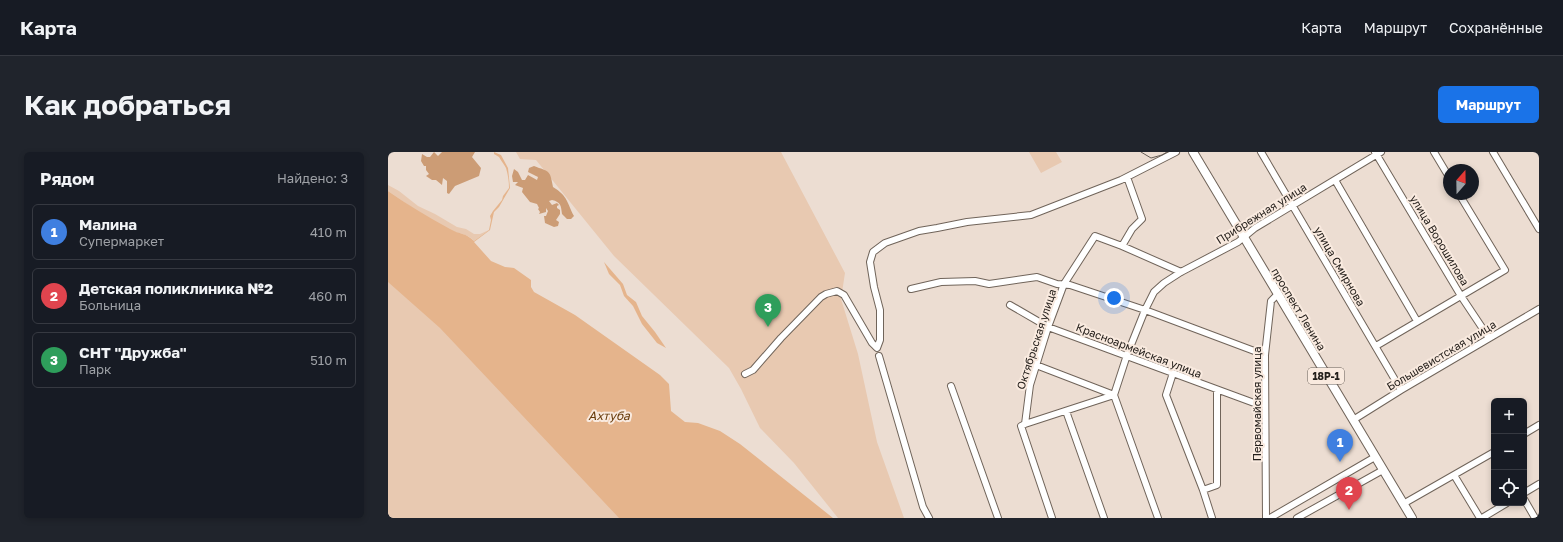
<!DOCTYPE html>
<html lang="ru">
<head>
<meta charset="utf-8">
<style>
  :root { --surface:#171b24; --page:#20242c; --text:#f1f3f6; --muted:#9ea1a6; --line:#363941; --accent:#1a73e8 }
  body { margin:0; font-family:"Golos Text",sans-serif; background:var(--page); color:var(--text) }
  .controls { position:absolute; right:12px; bottom:12px; display:grid; overflow:hidden; border-radius:6px; box-shadow:0 2px 6px #0003 }
  .controls button { width:36px; height:36px; display:grid; place-items:center; padding:0; border:0; border-bottom:1px solid var(--line); background:var(--surface); color:var(--text); font:20px sans-serif }
  .compass { position:absolute; left:1055px; top:12px; width:36px; height:36px; border-radius:50%; background:var(--surface); box-shadow:0 2px 6px #0003; rotate:20deg }
  .you { position:absolute; left:726px; top:146px; width:14px; height:14px; margin:-10px; border:3px solid #fff; border-radius:50%; background:#1a73e8; box-shadow:0 0 0 6px #1a73e833 }
  .badge { display:grid; place-items:center; width:26px; height:26px; border-radius:50%; background:var(--accent); color:#fff; font-size:13px; font-weight:700 }
  .pin { position:absolute; translate:-50% -33px; filter:drop-shadow(0 1px 2px #0008) }
  .pin::after { content:''; position:absolute; top:21px; width:14px; height:12px; background:inherit; clip-path:polygon(0 0,100% 0,50% 100%) }
  .list { margin:0; padding:0; list-style:none }
  h2 { display:flex; justify-content:space-between; align-items:center; height:52px; margin:0; padding:0 16px; font-size:17px }
  h2 small { font-size:13px; font-weight:400; color:var(--muted) }
  .list li { display:grid; grid-template-columns:26px 1fr auto; gap:12px; align-items:center; box-sizing:border-box; height:56px; margin:0 8px 8px; padding:0 8px; border:1px solid var(--line); border-radius:6px }
  .list b { display:block; font-size:15px; white-space:nowrap }
  .list p { margin:0; font-size:13px; white-space:nowrap; color:var(--muted) }
  .list em { font-size:13px; font-style:normal; color:var(--muted) }
  .icon { flex:none; width:22px; height:22px; fill:none; stroke:currentColor; stroke-width:2; stroke-linecap:round; stroke-linejoin:round }
  .map { position:relative; flex:none; width:1151px; height:366px; overflow:hidden; border-radius:6px }
  header { display:flex; align-items:center; gap:24px; box-sizing:border-box; height:56px; padding:0 20px; background:var(--surface); border-bottom:1px solid var(--line) }
  header strong { font-size:19px }
  nav { display:flex; gap:22px; margin-inline-start:auto; font-size:14px }
  .intro { display:flex; align-items:center; justify-content:space-between; box-sizing:border-box; height:96px; padding:0 24px }
  h1 { margin:0; font-size:28px }
  .button { padding:10px 18px; border-radius:6px; background:var(--accent); color:#fff; font-size:14px; font-weight:700 }
  main { display:flex; gap:24px; padding:0 24px }
  aside { flex:1; background:var(--surface); border-radius:6px; box-shadow:0 2px 6px #0003 }
  .map>svg:first-child { display:block }
  .green { fill:#e8c9b1 }
  .forest { fill:#cc9c75 }
  .water { fill:#e5b48c }
  .lines { fill:none; stroke-linecap:round; stroke-linejoin:round }
  .minor-casing { stroke:#70645a; stroke-width:8 }
  .major-casing { stroke:#70645a; stroke-width:10 }
  .minor { stroke:#fff; stroke-width:6 }
  .major { stroke:#fff; stroke-width:8 }
  .tram { stroke:#655d56; stroke-width:1 }
  .labels { text-anchor:middle; dominant-baseline:central; stroke-width:4; stroke-linejoin:round; paint-order:stroke }
  .shield { fill:#f9eadf; stroke:#655d56; stroke-width:1 }
  .shield-label { font-size:10px; font-weight:bold; fill:#25201c }
  .street-label { font-size:11px; fill:#25201c; stroke:#f9eadf }
  .water-label { font-size:12px; font-style:italic; fill:#683b0b; stroke:#f9eadf }
</style>
</head>
<body>
<header>
<strong>Карта</strong>
<nav><a>Карта</a><a>Маршрут</a><a>Сохранённые</a></nav>
</header>
<div class="intro"><h1>Как добраться</h1><a class="button">Маршрут</a></div>
<main>
<aside>
<h2>Рядом<small>Найдено: 3</small></h2>
<ul class="list">
<li><span class="badge" style="background:#3f7fe0">1</span><div><b>Малина</b><p>Супермаркет</p></div><em>410 m</em></li>
<li><span class="badge" style="background:#e0444e">2</span><div><b>Детская поликлиника №2</b><p>Больница</p></div><em>460 m</em></li>
<li><span class="badge" style="background:#2e9e5b">3</span><div><b>СНТ &quot;Дружба&quot;</b><p>Парк</p></div><em>510 m</em></li>
</ul>
</aside>
<div class="map">
<svg width="1151" height="366" viewBox="0 0 1151 366">
  <rect width="100%" height="100%" fill="#ecddd2"/>
  <path class="green" d="M128 0H393L457 121 453 147 470 202 489 290 516 366H450L406 311 372 276 353 237 341 216 226 104 148 8 132 7Z
    M641 0H668L674 10 653 21Z
    M0 33 11 39 30 54 47 62 69 75 78 77 86 82H92L101 78 86 89C79 81 74 83 64 79 43 70 19 52 0 39Z
    M0 113 240 366H0Z"/>
  <path class="forest" d="M46 0 50 4 54 0H87L84 5 93 16 91 24 67 34 61 42 59 41V29L55 26 54 33 48 28H44L38 24 41 22 38 18V14H36L33 9 34 2 39 5H42Z
    M146 14C161 20 162 17 165 35 180 44 179 51 186 64L183 67H179L174 62C173 54 173 50 164 48L161 49 164 53 169 51 171 53 169 54V56L172 58V62L168 68 171 70 170 74 166 75 157 71 156 64H158L160 59 158 56V60L151 62 152 60 150 57 151 56 149 52 142 50 134 40 135 36 127 33 130 30H125L124 24 126 17 130 20 134 28H137L140 23 149 28 150 25 140 20 141 16Z"/>
  <path class="water" d="M106 0 113 3 120 16 122 36 111 55 106 60 102 78 86 90 103 109 117 115 126 116 143 128V135L146 140 187 163 272 223 281 232 283 259 297 270 310 271 332 279 352 292 445 366H231L52 176 0 130V39C20 53 40 65 62 77 72 83 77 80 86 89L101 78 103 68 102 64 105 59 114 48 115 44 121 36C121 29 120 23 118 16 116 12 113 9 111 5L106 2Z
    M216 110 235 132 239 143 248 150 254 164 267 180 278 196 269 191 254 172 245 154 236 144 232 133 221 122Z"/>
  <g class="lines">
    <g class="minor-casing">
      <path id="minor" d="M873 0 1013 238
        M987 0 1073 144 1101 186
        M1046 0 1061 25
        M1105 0 1151 77
        M947 28 1029 169
        M734 94 744 77 754 67 739 25
        M523 137 553 130 587 129 601 132 649 125 669 132 682 133 757 158 877 203
        M622 153 660 175 877 255
        M988 194 1117 118 1071 42
        M491 204 535 355 541 366
        M648 213 726 243
        M785 221 778 243 815 338 824 366
        M357 222 365 218 393 186 433 145 438 142 449 139 456 143 484 191 489 196 492 188V158L486 135 482 110 485 100 497 91 531 79 549 76 579 70 643 63 733 28 788 0
        M563 234 610 366
        M678 259 716 366
        M965 268 1013 238 1151 157
        M637 272 726 243
        M1136 282 1151 273
        M1066 323 1092 366
        M815 338 829 333V238
        M1136 341 1151 332
        M1136 347 1147 366
        M1015 352 1106 300
        M664 366 633 274 637 272 642 233 660 175 676 132 707 84 734 94 793 120
        M770 366 726 243 739 203 757 158 766 140 776 131 793 120 850 90 867 76 993 0
        M878 366 877 203 883 149 890 142
        M882 366 987 305
        M909 366 995 318
        M1094 366 1119 351"/>
    </g>
    <g class="major-casing">
      <path id="major" d="M805 0 1024 366"/>
    </g>
    <use href="#minor" class="minor"/>
    <use href="#major" class="major"/>
    <path class="tram" d="M753 0 763 6 774 3 779 0"/>
  </g>
  <g class="labels">
    <rect class="shield" x="920" y="216" width="36" height="16" rx="3"/>
    <g class="shield-label">
      <text x="938" y="224">18Р-1</text>
    </g>
    <g class="street-label">
      <text transform="translate(873 61) rotate(-32)">Прибрежная улица</text>
      <text transform="translate(1052 88) rotate(59)">улица Ворошилова</text>
      <text transform="translate(952 114) rotate(60)">улица Смирнова</text>
      <text transform="translate(911 157) rotate(59)">проспект Ленина</text>
      <text transform="translate(648 187) rotate(-72)">Октябрьская улица</text>
      <text transform="translate(751 198) rotate(21)">Красноармейская улица</text>
      <text transform="translate(1053 203) rotate(-31)">Большевистская улица</text>
      <text transform="translate(868 252) rotate(-90)">Первомайская улица</text>
    </g>
    <g class="water-label">
      <text x="221" y="263">Ахтуба</text>
    </g>
  </g>
</svg>
<div class="controls">
<button>+</button>
<button>−</button>
<button><svg class="icon" aria-label="locate" viewBox="0 0 24 24"><circle cx="12" cy="12" r="6"/><path d="M12 2v4M12 18v4M2 12h4M18 12h4"/></svg></button>
</div>
<svg class="compass" viewBox="-18 -18 36 36"><path d="M0-13l5 13h-10z" fill="#e53935"/><path d="M0 13l5-13h-10z" fill="#9ea1a6"/></svg>
<div class="you"></div>
<div class="pin badge" style="left:952px;top:310px;background:#3f7fe0">1</div>
<div class="pin badge" style="left:961px;top:358px;background:#e0444e">2</div>
<div class="pin badge" style="left:380px;top:175px;background:#2e9e5b">3</div>
</div>
</main>
</body>
</html>
